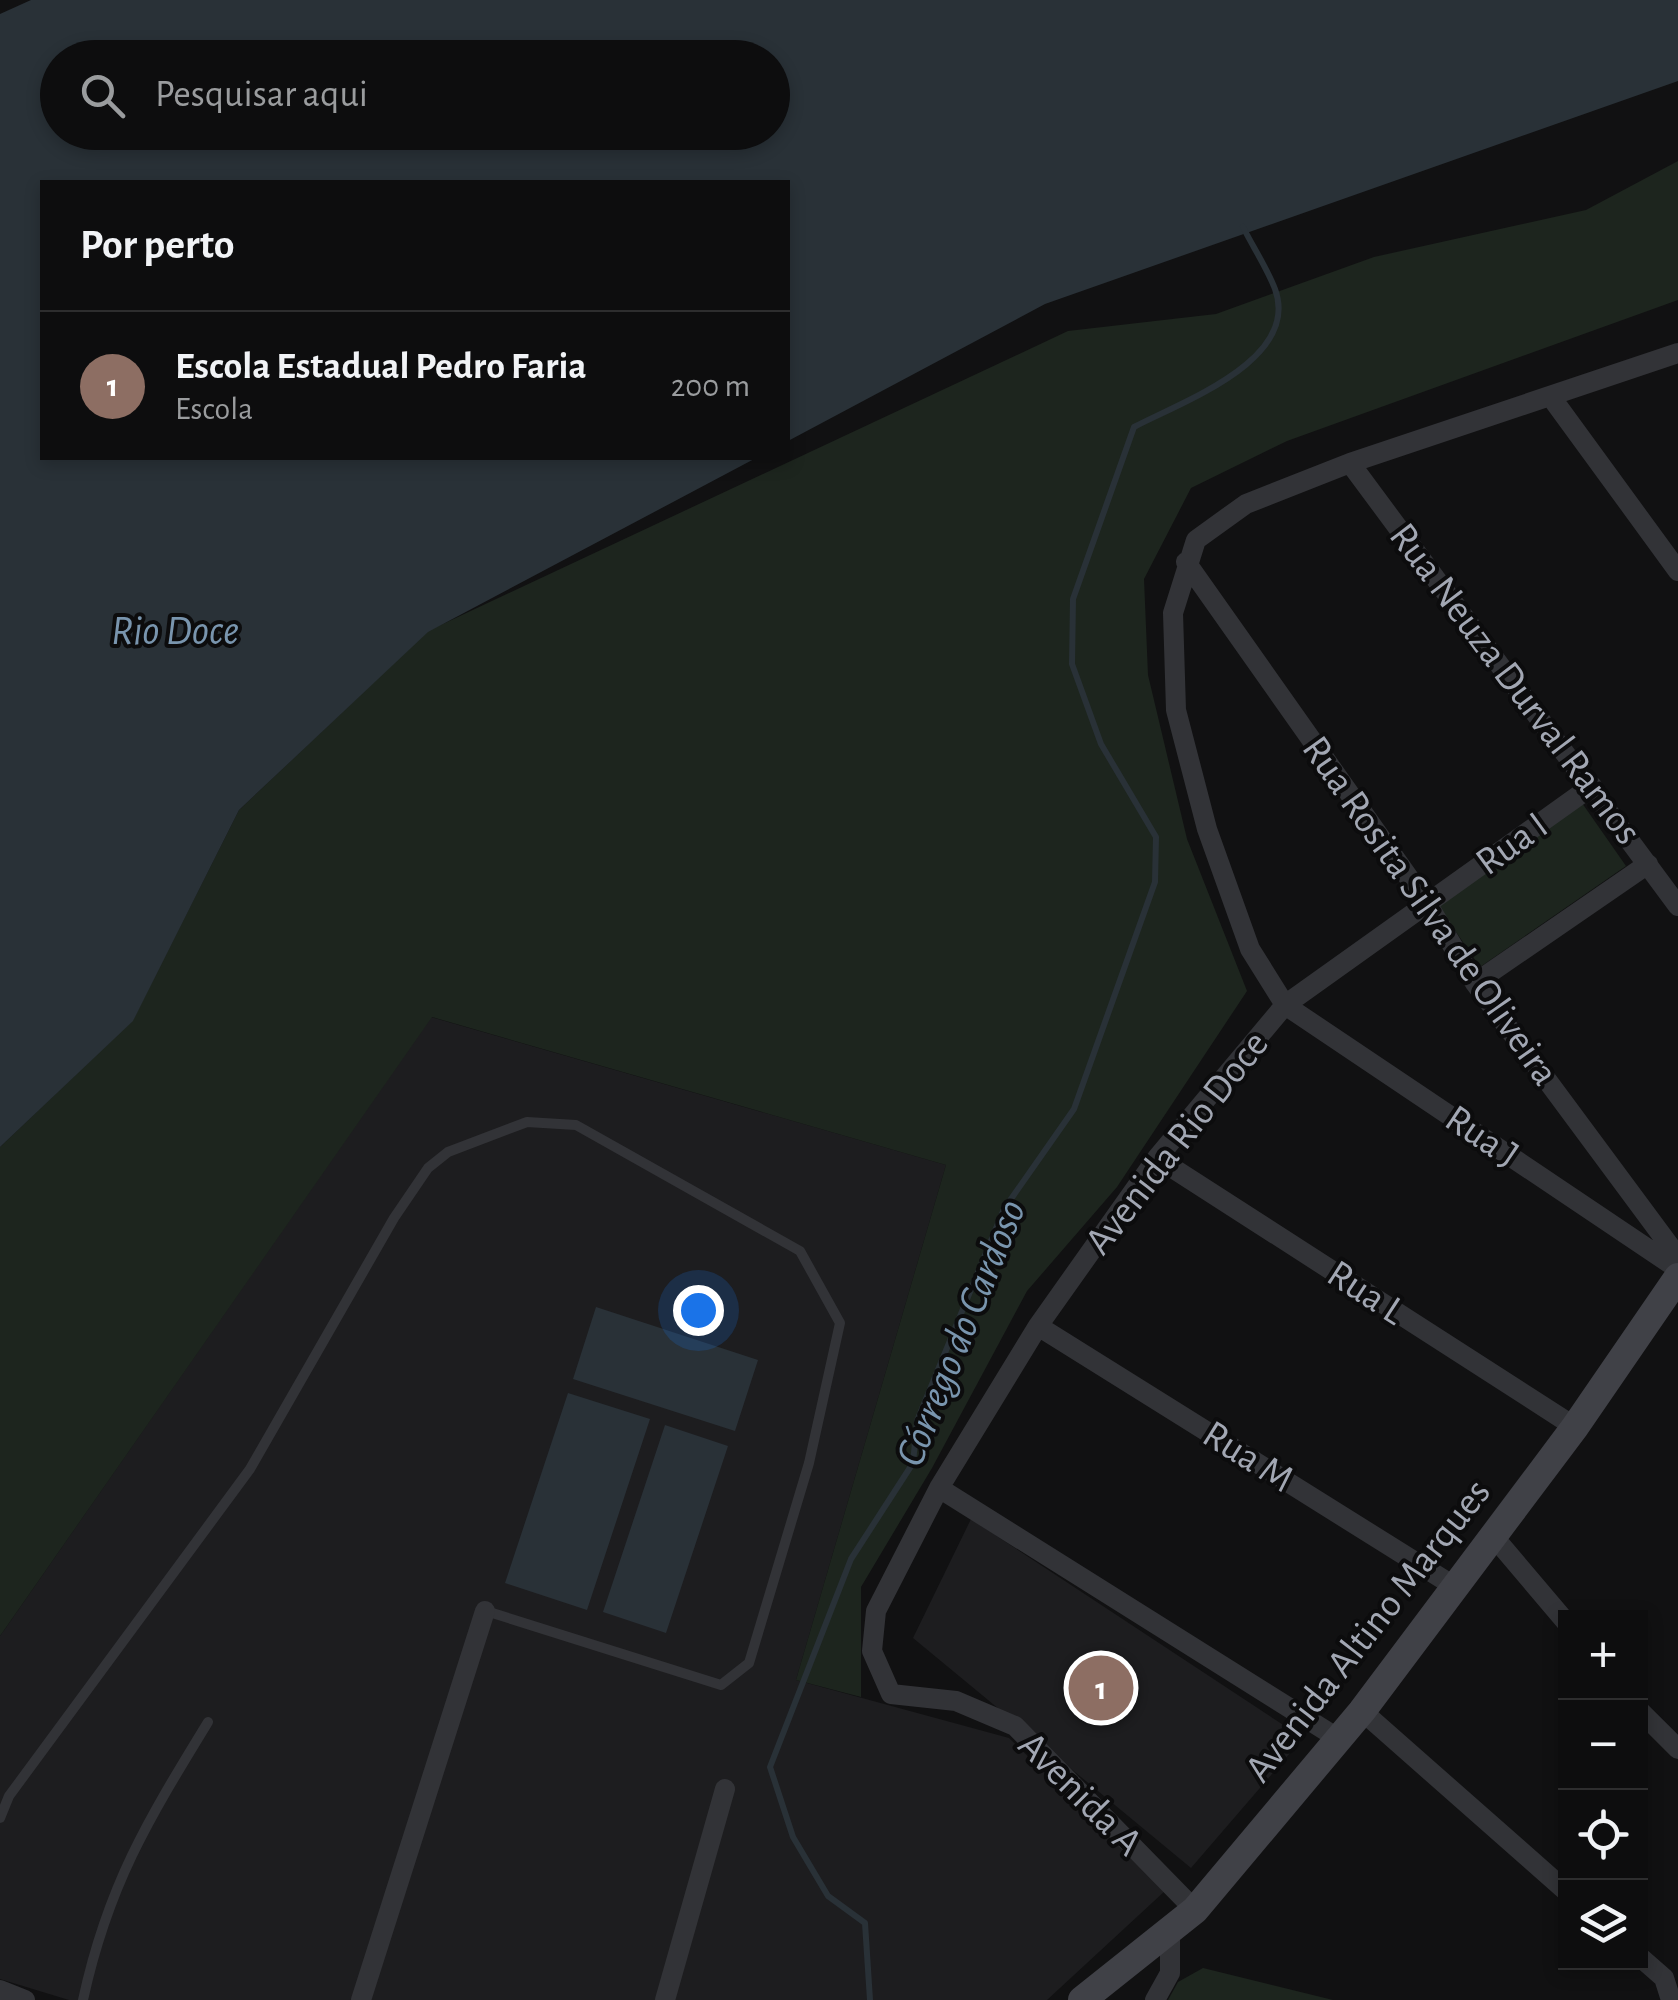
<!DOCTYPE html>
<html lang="pt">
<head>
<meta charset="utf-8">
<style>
  :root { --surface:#0d0d0e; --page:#1b1b1c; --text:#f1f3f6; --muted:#9a9c9e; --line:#2d2d2e; --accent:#8c9099 }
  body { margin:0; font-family:"Alegreya Sans",sans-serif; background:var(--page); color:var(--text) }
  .controls { position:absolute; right:30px; bottom:30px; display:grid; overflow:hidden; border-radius:0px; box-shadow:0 5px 15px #0003 }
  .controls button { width:90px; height:90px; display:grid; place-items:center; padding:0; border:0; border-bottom:2px solid var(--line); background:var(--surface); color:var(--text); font:50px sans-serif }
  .you { position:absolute; left:698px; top:1310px; width:35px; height:35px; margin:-25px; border:8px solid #fff; border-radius:50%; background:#1a73e8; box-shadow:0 0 0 15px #1a73e833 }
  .badge { display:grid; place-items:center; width:65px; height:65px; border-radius:50%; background:var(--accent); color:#fff; font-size:32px; font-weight:700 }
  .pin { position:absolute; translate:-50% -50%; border:5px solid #fff; box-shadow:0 2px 10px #0006 }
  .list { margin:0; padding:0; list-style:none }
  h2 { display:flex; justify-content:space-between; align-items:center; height:130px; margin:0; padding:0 40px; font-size:42px }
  h2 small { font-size:32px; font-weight:400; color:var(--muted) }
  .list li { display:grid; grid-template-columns:65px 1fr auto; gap:30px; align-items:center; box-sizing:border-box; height:150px; padding:0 40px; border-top:2px solid var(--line) }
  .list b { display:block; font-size:38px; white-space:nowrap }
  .list p { margin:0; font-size:32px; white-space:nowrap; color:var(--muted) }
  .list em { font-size:32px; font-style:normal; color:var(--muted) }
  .icon { flex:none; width:55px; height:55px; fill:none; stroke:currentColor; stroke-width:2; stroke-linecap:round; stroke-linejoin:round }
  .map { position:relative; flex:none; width:1678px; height:2000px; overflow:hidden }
  .search { position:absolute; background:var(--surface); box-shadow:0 5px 15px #0003; left:40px; top:40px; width:750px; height:110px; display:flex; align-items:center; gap:25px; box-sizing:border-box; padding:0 35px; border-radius:55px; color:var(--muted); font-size:38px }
  .panel { position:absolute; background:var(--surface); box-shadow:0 5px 15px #0003; left:40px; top:180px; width:750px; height:280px; border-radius:0px }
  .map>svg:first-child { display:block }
  .built { fill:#1d1d1f }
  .green { fill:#1d251e }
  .water { fill:#293137; fill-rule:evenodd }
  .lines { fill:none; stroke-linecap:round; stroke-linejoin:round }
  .stream { stroke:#293137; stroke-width:6 }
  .service { stroke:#323337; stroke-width:10 }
  .minor { stroke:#323337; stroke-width:20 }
  .secondary { stroke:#404147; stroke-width:28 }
  .labels { text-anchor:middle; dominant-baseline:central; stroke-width:8; stroke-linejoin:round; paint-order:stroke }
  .street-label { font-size:40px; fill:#a2a7b3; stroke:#0c0c0d }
  .water-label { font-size:42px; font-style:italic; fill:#7995ae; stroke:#0c0c0d }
</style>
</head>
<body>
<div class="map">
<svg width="1678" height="2000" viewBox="0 0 1678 2000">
  <rect width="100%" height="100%" fill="#111112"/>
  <path class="built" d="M431 1017 946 1165 796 1680 1009 1738 1166 1890 1047 2000H69L0 1979V1636Z
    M971 1519 1303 1738 1191 1868 913 1638Z"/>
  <path class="green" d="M1678 161V300L1287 441 1191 488 1144 579 1148 675 1187 839 1247 991 1117 1187 1027 1291 932 1468 861 1587V1697L796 1680 946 1165 432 1017 0 1636V1147L133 1020 239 810 428 631 1068 331 1216 314 1374 257 1586 210Z
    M1582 803 1626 866 1480 967 1437 904Z
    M1203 1968 1333 2000H1168L1178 1982Z"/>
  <path class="water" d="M31 0H1678V81L1045 304 788 441V182H42V458H756L428 632 239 810 133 1021 0 1147V14ZM58 58H772V132H58Z
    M596 1307 758 1360 735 1431 573 1379Z
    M568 1393 650 1419 587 1610 505 1583Z
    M665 1425 728 1446 666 1633 603 1612Z"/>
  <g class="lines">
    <path class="stream" d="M870 2000 865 1923 828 1896 793 1837 770 1767 851 1559 913 1463 917 1421 1004 1209 1074 1109 1155 882 1156 837 1101 744 1072 664 1073 599 1134 427C1181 402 1301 360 1275 289 1267 268 1253 247 1243 227"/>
    <path class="service" d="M0 1818 9 1796 250 1469 394 1218 428 1168 448 1152 527 1122 576 1125 800 1251 840 1323 809 1463 749 1663 721 1685 486 1611
      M83 2000C108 1885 148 1820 208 1722"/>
    <path class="minor" d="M1678 353 1350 463 1246 504 1196 540 1173 613 1176 710 1207 829 1250 949 1285 1005 1678 1269
      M1551 397 1678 571
      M1350 463 1678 906
      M1186 562 1428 905 1475 983 1678 1257
      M1475 983 1648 864
      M1157 1158 1575 1427
      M1038 1326 1457 1588
      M939 1488 1339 1739
      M1494 1537 1566 1622
      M1362 1711 1566 1891
      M1640 1711 1678 1749
      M1195 1910 1015 1726 956 1701 891 1694 872 1651 876 1611 939 1488 1038 1326 1157 1158 1285 1005 1592 786
      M1640 1957 1664 1978 1671 2000
      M0 1990 25 2000
      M361 2000 485 1611
      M665 2000 725 1789
      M1155 2000 1170 1973V1933"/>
    <path class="secondary" d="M1082 2000 1195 1910 1362 1711 1575 1427 1678 1277"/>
  </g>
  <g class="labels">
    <g class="street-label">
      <text transform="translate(1515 684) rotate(53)">Rua Neuza Durval Ramos</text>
      <text transform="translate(1512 844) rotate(-36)">Rua I</text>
      <text transform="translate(1430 911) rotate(55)">Rua Rosita Silva de Oliveira</text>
      <text transform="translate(1482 1137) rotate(34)">Rua J</text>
      <text transform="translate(1177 1143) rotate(-52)">Avenida Rio Doce</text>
      <text transform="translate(1366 1293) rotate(33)">Rua L</text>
      <text transform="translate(1248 1457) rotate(32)">Rua M</text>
      <text transform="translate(1368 1631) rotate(-52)">Avenida Altino Marques</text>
      <text transform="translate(1080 1794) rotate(45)">Avenida A</text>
    </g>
    <g class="water-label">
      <text x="175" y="631">Rio Doce</text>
      <text transform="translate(961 1333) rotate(-68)">Córrego do Cardoso</text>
    </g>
  </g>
</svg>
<div class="controls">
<button>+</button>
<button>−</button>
<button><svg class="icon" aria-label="locate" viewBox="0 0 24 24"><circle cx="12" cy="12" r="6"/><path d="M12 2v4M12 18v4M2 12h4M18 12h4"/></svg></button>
<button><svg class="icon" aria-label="layers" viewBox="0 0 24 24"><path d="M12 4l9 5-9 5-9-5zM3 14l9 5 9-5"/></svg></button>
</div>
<div class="you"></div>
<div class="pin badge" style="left:1101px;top:1688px;background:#8d6e63">1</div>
<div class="search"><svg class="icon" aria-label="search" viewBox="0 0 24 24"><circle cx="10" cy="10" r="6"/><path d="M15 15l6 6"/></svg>Pesquisar aqui</div>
<section class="panel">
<h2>Por perto<small></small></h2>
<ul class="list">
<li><span class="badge" style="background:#8d6e63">1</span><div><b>Escola Estadual Pedro Faria</b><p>Escola</p></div><em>200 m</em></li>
</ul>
</section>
</div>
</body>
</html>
